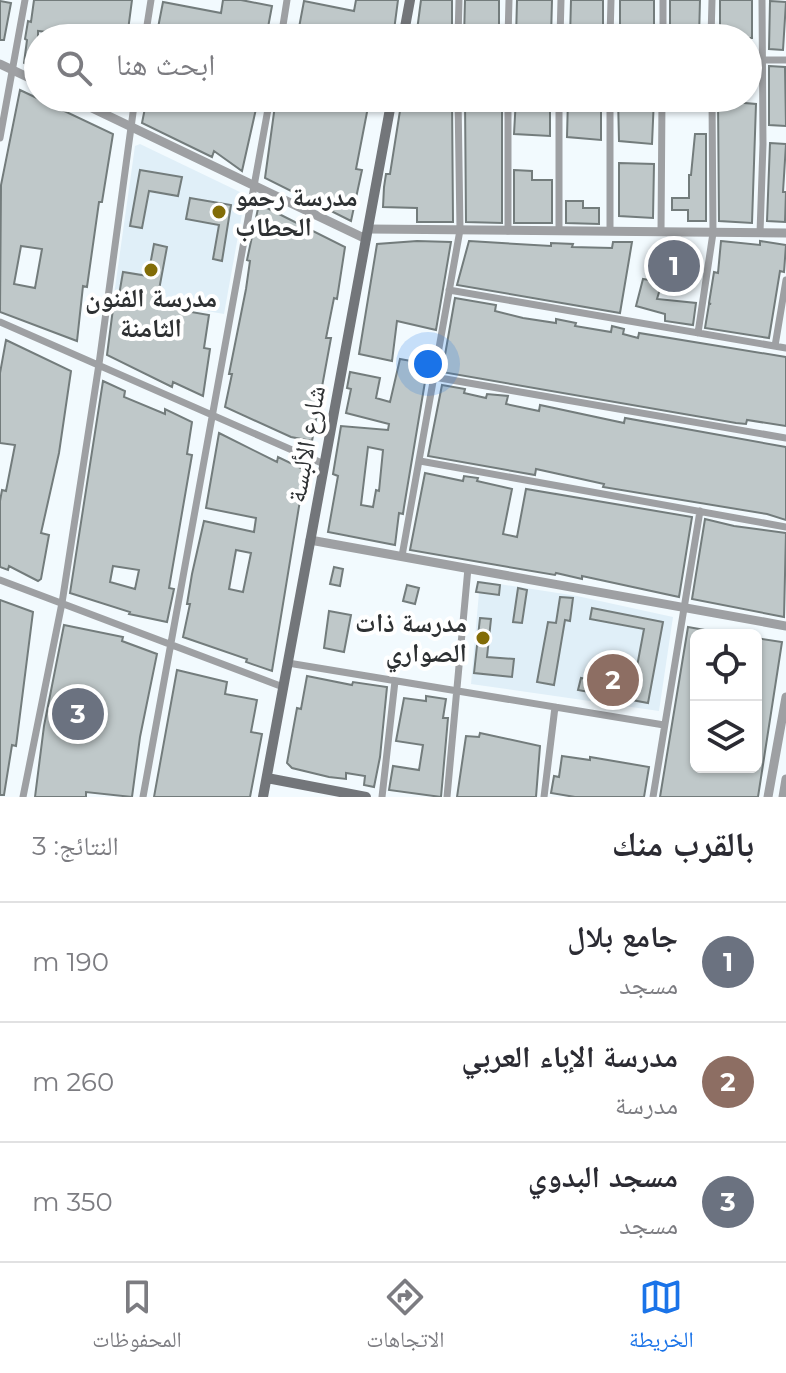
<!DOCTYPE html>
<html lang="ar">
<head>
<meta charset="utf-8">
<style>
  :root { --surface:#fff; --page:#f7f7f7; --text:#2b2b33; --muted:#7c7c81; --line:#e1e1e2; --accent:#1a73e8 }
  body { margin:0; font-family:Montserrat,"Noto Naskh Arabic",sans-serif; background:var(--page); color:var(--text); direction:rtl }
  .controls { position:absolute; right:24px; bottom:24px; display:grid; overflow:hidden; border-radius:12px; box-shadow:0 2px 6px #0004 }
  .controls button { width:72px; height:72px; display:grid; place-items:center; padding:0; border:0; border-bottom:2px solid var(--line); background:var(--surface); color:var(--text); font:40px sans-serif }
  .you { position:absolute; left:428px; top:364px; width:28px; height:28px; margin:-20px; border:6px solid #fff; border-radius:50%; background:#1a73e8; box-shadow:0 0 0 12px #1a73e833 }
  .badge { display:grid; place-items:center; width:52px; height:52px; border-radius:50%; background:var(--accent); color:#fff; font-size:26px; font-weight:700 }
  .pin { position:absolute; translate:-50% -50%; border:4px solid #fff; box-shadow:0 2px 8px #0006 }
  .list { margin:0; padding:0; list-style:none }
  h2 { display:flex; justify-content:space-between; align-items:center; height:104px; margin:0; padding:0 32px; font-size:34px }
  h2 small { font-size:26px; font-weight:400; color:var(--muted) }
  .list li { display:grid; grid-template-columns:52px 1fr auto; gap:24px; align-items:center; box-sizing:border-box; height:120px; padding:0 32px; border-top:2px solid var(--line) }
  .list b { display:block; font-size:30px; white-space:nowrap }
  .list p { margin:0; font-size:26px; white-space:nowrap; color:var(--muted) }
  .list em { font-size:26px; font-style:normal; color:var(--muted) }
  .icon { flex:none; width:44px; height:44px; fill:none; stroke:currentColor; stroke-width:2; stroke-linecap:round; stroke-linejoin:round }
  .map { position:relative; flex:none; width:786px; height:797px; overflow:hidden; direction:ltr }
  .search { position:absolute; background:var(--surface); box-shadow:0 2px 6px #0004; left:24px; right:24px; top:24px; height:88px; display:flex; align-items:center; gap:20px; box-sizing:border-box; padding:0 28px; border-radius:44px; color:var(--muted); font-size:30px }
  .sheet { height:464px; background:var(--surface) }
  nav { display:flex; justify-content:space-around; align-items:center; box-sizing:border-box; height:112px; border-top:2px solid var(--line); background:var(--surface); font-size:22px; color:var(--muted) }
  nav a { display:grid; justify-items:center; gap:4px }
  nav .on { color:var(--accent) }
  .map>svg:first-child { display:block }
  .built { fill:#e0eff8 }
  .building { fill:#bfc8c9; stroke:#737c7c; stroke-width:2; fill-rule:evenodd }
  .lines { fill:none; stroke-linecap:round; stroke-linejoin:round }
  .minor { stroke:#9ea0a3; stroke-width:7 }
  .tertiary { stroke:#9ea0a3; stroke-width:9 }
  .secondary { stroke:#73767a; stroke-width:10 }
  .poi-dot { fill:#826c07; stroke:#fff; stroke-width:3 }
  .labels { text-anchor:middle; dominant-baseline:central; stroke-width:8; stroke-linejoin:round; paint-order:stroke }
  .poi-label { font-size:26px; font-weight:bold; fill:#2e3133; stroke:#fff; text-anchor:start }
  .street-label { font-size:26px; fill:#2e3133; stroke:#fff }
</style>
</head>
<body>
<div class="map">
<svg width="786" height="797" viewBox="0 0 786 797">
  <rect width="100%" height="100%" fill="#f2fafe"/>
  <path class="built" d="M140 144 242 193 245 197 224 314 114 295 135 146Z
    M480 581 577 596 673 617 659 711 471 684Z"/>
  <path class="building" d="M34 0H132L127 38H78V36L38 31V70L24 63 27 40 25 39 28 21 31 22Z
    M223 0H241L272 6 266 38H156L163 2 221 13Z
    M356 0H398L393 38H297L304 1 354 11Z
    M421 0H452V38H416Z
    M465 0H499V38H464Z
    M517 0H552L551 38H516Z
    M571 0H603V38H570Z
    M620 0H654V38H620Z
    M670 0H700L699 38 670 37Z
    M720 0H752V38H720Z
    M0 1 11 3 4 40H0Z
    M770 1 786 2 783 50 769 49Z
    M769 66 785 67 786 126 769 125Z
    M20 90 113 134 102 202H99L87 287 83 286 77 341 0 312 1 185ZM21 246 42 249 35 288 14 284Z
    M147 98 206 100V98H245L258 100 242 171 214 151 212 157 142 123Z
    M276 98H315L368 107 356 169 362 170 351 221 265 178Z
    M402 98H452L453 222H417V208L383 207 384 187 386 174H390Z
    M516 98H550V136L514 134Z
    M568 98H601V140L567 137Z
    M618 98H654L652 144 619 141Z
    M718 98H733V102L756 104 752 223 719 221Z
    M465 99 482 100V107L502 108V223L466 222Z
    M695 134H706V221H688V210H672V198H689V175H691Z
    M770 143 786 144 783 192H786L785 222 767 221Z
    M619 163 654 164 653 218 619 216Z
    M140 170 182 177 178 196 149 191 142 228 130 226Z
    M514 170 532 171V180H552V223H514Z
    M190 198 231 205 222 261 213 259 219 225 186 219Z
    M566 201H583V208H599V224L566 223Z
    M259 204 345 247 337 299 334 298 326 338H331L312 441 291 437 225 407 232 374H229L246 289 250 261 247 260Z
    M417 241 451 242 436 330 397 321 392 361 359 354 377 244Z
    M469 241 551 246V243L573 244 572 247 612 248 613 242H632L620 313 457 285Z
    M721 241 760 245V241L786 245 784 272 780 271 769 338 705 328 709 304H711L709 303 714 272 718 273Z
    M154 244 167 247 156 306 209 315 204 348 210 349 203 396 173 382 172 387 107 355 114 301H118L123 272 148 276Z
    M661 244 674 251 676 247 699 258 683 290 663 279 657 299 696 303 693 325 665 321V314L636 306 643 279 649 280 656 268 651 265Z
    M455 298 496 305 495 311 523 318 556 323V319L576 323 575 326 611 332 612 326 624 329 623 334 638 338 639 333 786 357V426L747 420 746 424 736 423 442 372Z
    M6 340 71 371 59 453 41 533 49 535 41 579 38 581 9 566 8 570 0 567V501L2 490 6 491 15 445 0 443V373Z
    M400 359 428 364 404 507 403 514 399 513 395 545 328 532 338 476 333 474 341 426 388 430 389 424 346 413 351 389 347 388 350 372 380 378 376 398 390 402ZM368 447 383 450 379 491 376 490 373 507 361 505Z
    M103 381 125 391 124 397 165 414V409L192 422 187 454 192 455 169 588 174 589 167 622 129 614 130 612 70 593ZM113 566 139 570 135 589 110 582Z
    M442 385 465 389 464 393 486 398 487 394 508 396 506 404 539 411 540 405 624 423 625 418 786 447V520L767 514 603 487 604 484 536 469 535 475 428 456Z
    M219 433 277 462 278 457 305 470 272 671 246 662 247 659 183 637 190 604H187L192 574 204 521 254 532 256 518 206 508ZM236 550 251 553 243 592 229 589Z
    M425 473 463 481 464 476 478 478 477 481 512 489 503 534 517 537 526 489 692 517 679 597 582 576V579L556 573 555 575 410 550Z
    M705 519 734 526 786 533 784 617 692 599Z
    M334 567 343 569 340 586 330 584Z
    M478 582 500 585 499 595 476 592Z
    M407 585 419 588 415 604 403 601Z
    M518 588 527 590 522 623 513 622Z
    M560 597 573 598 570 621 565 620 554 685 537 682 548 622 556 623Z
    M0 600 33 612 16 746 12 745 4 795H0Z
    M592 608 663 622 648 703 578 690 581 678 633 688 644 629 590 619Z
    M329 611 351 615 344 652 324 648Z
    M480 618 491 619 487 657 514 659 512 677 474 673Z
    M64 625 123 637 122 641 157 654 140 737 132 797 86 792V797H35L44 726Z
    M688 627 711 631V635H696V767H756V638L782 642 758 797H660Z
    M177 670 227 682 225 694 257 700 251 732 262 734 250 797H154Z
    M307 676 352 685 353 682 387 687 380 757 374 787 364 785 365 776 346 773V779L329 777 292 768 287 763 297 708 301 709Z
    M426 696 446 699 443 718H448L441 797 389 790 393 766 419 770 423 745 396 741 404 698 426 701Z
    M480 733 540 746 536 797H457L466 736 479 737Z
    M562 756 590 760V757L649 767 644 797H575L551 793 554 776 559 777Z"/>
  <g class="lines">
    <path class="minor" d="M145 38 151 0
      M281 38 287 0
      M458 38 459 0
      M508 38 509 0
      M560 38 561 0
      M610 38 611 0
      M663 38V0
      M711 38 712 0
      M748 60H786
      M508 98V231
      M559 98V231
      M610 98V231
      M0 138 25 0
      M661 232 662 98
      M760 233 763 144 762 0
      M449 290 786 348
      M0 322 324 464
      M698 333 713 233 712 98
      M775 346 786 280
      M434 377 786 438
      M420 461 786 527
      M402 556 460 230 458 98
      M0 580 283 687
      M288 663 664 725
      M23 797 62 603 99 364 135 98
      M143 797 270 98
      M382 797 395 681
      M447 797 468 568
      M544 797 555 707
      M653 797 700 511"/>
    <path class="tertiary" d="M0 64 38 82
      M71 98 366 239
      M368 229 786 233
      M310 540 786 626
      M768 797 786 697
      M783 797 786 779"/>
    <path class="secondary" d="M403 38 410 0
      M267 778 366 797
      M263 797 392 98"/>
  </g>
  <g class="poi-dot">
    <circle cx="219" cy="212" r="8"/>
    <circle cx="151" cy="270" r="8"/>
    <circle cx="483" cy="638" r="8"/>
  </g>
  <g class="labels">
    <g class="poi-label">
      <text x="235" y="197">مدرسة رحمو<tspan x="235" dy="30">الحطاب</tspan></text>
      <text x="151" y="298" text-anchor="middle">مدرسة الفنون<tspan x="151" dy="30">الثامنة</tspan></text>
      <text x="467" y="623" text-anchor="end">مدرسة ذات<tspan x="467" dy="30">الصواري</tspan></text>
    </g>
    <g class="street-label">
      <text transform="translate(306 444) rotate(-80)">شارع الألبسة</text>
    </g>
  </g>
</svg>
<div class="controls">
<button><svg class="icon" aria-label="locate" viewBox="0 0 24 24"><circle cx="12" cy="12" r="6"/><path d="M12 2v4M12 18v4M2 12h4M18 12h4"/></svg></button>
<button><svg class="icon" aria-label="layers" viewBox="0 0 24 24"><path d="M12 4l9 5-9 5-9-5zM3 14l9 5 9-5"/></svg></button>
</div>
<div class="you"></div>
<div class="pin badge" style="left:674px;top:266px;background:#6b7280">1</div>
<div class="pin badge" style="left:613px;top:680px;background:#8d6e63">2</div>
<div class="pin badge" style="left:78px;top:714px;background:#6b7280">3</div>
<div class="search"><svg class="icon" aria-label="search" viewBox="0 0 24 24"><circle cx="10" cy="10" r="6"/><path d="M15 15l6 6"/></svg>ابحث هنا</div>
</div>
<section class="sheet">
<h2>بالقرب منك<small>النتائج: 3</small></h2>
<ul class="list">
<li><span class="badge" style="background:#6b7280">1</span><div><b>جامع بلال</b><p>مسجد</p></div><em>190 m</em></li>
<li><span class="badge" style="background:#8d6e63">2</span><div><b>مدرسة الإباء العربي</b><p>مدرسة</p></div><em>260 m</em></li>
<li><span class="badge" style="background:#6b7280">3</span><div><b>مسجد البدوي</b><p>مسجد</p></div><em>350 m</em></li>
</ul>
</section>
<nav>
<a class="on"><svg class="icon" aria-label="map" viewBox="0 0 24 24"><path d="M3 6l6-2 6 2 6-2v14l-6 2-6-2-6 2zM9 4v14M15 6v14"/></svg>الخريطة</a>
<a><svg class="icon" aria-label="directions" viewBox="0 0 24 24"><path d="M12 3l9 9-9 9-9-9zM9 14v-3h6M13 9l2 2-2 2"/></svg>الاتجاهات</a>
<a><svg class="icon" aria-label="saved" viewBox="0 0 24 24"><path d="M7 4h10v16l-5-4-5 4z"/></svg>المحفوظات</a>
</nav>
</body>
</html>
